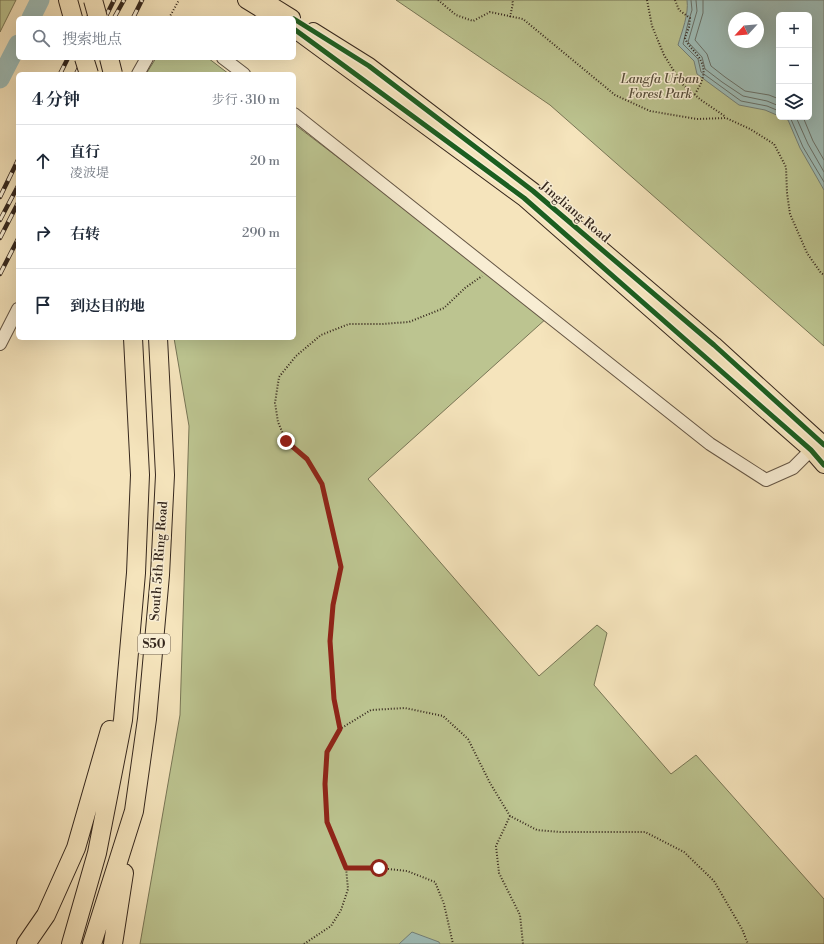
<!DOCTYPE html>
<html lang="zh">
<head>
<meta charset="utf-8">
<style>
  :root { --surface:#fff; --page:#f6f6f7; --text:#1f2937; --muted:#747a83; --line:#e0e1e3 }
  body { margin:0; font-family:"Libre Bodoni","Noto Serif SC",serif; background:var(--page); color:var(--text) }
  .controls { position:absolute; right:12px; top:12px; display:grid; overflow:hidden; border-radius:6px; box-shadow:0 4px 16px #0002 }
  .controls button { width:36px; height:36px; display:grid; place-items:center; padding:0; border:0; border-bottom:1px solid var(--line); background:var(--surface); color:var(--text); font:20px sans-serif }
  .compass { position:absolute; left:728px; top:12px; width:36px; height:36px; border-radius:50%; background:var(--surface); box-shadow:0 4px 16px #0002; rotate:244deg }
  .stop { position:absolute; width:12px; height:12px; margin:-9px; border:3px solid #8f2418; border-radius:50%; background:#fff }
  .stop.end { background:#8f2418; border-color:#fff; box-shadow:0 1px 4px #0008 }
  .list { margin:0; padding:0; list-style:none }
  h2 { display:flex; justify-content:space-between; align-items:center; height:52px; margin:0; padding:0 16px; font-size:17px }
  h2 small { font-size:13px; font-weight:400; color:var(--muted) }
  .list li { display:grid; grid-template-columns:26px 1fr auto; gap:12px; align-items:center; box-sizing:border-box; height:72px; padding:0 16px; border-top:1px solid var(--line) }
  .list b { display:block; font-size:15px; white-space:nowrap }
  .list p { margin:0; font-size:13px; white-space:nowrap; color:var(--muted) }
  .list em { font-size:13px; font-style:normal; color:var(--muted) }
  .icon { flex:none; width:22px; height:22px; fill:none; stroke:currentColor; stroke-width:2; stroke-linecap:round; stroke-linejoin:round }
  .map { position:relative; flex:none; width:824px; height:944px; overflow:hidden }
  .search { position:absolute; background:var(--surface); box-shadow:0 4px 16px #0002; left:16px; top:16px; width:280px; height:44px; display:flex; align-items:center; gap:10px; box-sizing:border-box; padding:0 14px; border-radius:6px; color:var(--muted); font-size:15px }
  .panel { position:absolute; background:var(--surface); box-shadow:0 4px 16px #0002; left:16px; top:72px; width:280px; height:268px; border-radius:6px }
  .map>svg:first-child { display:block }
  .green { fill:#bcc490; stroke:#787656; fill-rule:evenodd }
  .water { fill:#9ebdb8; stroke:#74817a; fill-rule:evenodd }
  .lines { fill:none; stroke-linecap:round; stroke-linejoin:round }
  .shore { stroke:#6a726a; stroke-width:1 }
  .river { stroke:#9ebdb8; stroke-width:19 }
  .minor-casing { stroke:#655645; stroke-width:14 }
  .major-casing { stroke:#35271d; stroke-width:18 }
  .highway-casing { stroke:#35271d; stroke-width:20 }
  .path { stroke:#35271d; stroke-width:2; stroke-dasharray:1 2; stroke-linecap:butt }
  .minor { stroke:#f8edd3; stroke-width:12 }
  .major { stroke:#f5e4bc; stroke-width:16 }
  .highway { stroke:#f5e4bc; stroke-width:18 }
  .rail-casing { stroke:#35271d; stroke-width:4.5 }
  .rail { stroke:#f8edd3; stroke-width:3; stroke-dasharray:9; stroke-linecap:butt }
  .highway-bridge-casing { stroke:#35271d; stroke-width:20; stroke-linecap:butt }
  .highway-bridge { stroke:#f5e4bc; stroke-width:18 }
  .cycleway-casing { stroke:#f8edd3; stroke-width:8 }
  .cycleway { stroke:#1b5e20; stroke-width:5 }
  .route { stroke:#8f2418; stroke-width:5 }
  .labels { text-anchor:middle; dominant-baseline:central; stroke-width:3; stroke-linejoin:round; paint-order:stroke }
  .shield { fill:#f8edd3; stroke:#706254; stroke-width:1 }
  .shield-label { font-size:12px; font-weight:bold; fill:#35271d }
  .park-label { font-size:13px; font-style:italic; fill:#574e3a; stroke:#f8edd3 }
  .street-label { font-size:13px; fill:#35271d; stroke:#f8edd3 }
</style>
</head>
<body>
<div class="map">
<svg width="824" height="944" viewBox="0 0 824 944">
  <rect width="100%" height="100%" fill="#f5e4bc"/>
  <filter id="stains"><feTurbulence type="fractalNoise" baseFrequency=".005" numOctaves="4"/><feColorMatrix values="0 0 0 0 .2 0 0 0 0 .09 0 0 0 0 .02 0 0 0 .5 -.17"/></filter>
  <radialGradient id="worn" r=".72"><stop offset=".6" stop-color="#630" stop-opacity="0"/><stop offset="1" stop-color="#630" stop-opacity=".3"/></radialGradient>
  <path class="green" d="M0 0H16L0 32Z
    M396 0H824V346L550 105ZM779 15H809V117H779ZM734 18H758V42H734Z
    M156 58H208L229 74H146Z
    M294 124 548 317 368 479 539 676 597 625 607 633 594 685 671 774 696 755 824 899V944H140L180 715 189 426 174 338H294Z"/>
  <path class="water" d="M687 0H824V190L800 148 788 120 781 117H809V15H779V116L765 110 739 105 697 74 694 61 678 45C682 31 689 14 687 0ZM734 18H758V42H734Z
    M412 932 439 942 440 944H399Z"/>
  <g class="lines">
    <path class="shore" d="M691 0 692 10 688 23 683 44 698 59 701 72 741 101 767 106 779 111
      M696 0 697 11 688 42 702 57 705 69 722 82 743 96 767 101 779 106
      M703 0V13L695 40 707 54 711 66 725 77 745 91 769 95 779 99
      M790 117 803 147 824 182
      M796 117 808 144 824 172
      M803 117 813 141 824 160"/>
    <path class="river" d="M31 18 40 0
      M0 79 18 44"/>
    <g class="minor-casing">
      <path id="minor" d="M223 58 244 74
        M138 74 147 58
        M294 114 710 444 766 480 793 468 811 450 819 448
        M0 344 18 309"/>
    </g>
    <g class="major-casing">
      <path id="major" d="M246 0 275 18
        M268 3 292 18
        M294 29 524 198 811 450 824 465
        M313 31 369 66 533 191 714 345 824 445"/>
    </g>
    <g class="highway-casing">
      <path id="highway" d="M68 0 73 18
        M26 944 46 915 76 848 110 730
        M71 944 97 853 123 720 136 573 140 475 133 338
        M92 944 134 811 147 719 160 575 165 475 158 338
        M113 944 124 873"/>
    </g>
    <path class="path" d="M438 0 456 15 473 21 490 12 523 19 615 95 650 111 697 119 726 118 750 129 774 144 786 167 787 193 790 214 807 253 821 273 824 275
      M647 0 652 26 664 55 682 84 701 100 726 117
      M675 0 679 10 690 18 689 27 685 38C688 46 693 49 698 56 708 70 703 81 695 94
      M510 17 513 3 512 0
      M169 18 179 0
      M340 729 334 699 330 641 333 605 341 567 322 484 307 459 286 441 278 422 275 403 279 377 296 356 321 335 349 324H382L409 322 444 308 465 288 482 276
      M510 816 496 846 499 873 520 915 523 944
      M346 868H379L407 871 435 882 444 904 453 944
      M304 944 331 926 341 910 348 889 346 868 327 822 325 784 327 752 340 729 371 710 405 708 443 716 468 739 490 783 510 816 537 830 561 832H645L684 852 714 881 742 929 748 944"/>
    <use href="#minor" class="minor"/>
    <use href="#major" class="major"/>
    <use href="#highway" class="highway"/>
    <g class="rail-casing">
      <path id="rail" d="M88 18 97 0
        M105 18 114 0
        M114 18 124 0
        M133 18 142 0
        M60 74 68 58
        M76 74 84 58
        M85 74 93 58
        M104 74 112 58
        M0 197 18 160
        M0 220 18 186
        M0 238 18 203
        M0 274 18 239"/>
    </g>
    <use href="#rail" class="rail"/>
    <g class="highway-bridge-casing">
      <path id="highway-bridge" d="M93 0 98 18
        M84 58 89 74
        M109 58 113 74"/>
    </g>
    <use href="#highway-bridge" class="highway-bridge"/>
    <g class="cycleway-casing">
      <path id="cycleway" d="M294 19 369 66 533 191 714 345 824 445
        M294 29 524 198 811 450 824 465"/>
    </g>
    <use href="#cycleway" class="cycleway"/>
  </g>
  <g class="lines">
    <path class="route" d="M286 441 307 459 322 484 341 567 333 605 330 641 334 699 340 729 327 752 325 784 327 822 346 868H379"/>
  </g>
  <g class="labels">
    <rect class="shield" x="138" y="634" width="32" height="20" rx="3"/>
    <g class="shield-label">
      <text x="154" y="644">S50</text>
    </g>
    <g class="park-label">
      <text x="660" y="79">Langfa Urban<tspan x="660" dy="15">Forest Park</tspan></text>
    </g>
    <g class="street-label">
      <text transform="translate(575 212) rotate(40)">Jingliang Road</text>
      <text transform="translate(159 561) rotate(-86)">South 5th Ring Road</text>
    </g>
  </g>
  <rect width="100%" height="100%" filter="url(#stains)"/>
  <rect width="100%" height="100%" fill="url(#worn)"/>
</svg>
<div class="controls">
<button>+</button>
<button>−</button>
<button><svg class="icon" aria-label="layers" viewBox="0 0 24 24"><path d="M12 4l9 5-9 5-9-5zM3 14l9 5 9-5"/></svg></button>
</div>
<svg class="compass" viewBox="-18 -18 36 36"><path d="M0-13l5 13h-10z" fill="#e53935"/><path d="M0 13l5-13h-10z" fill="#747a83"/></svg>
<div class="stop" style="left:379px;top:868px"></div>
<div class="stop end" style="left:286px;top:441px"></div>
<div class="search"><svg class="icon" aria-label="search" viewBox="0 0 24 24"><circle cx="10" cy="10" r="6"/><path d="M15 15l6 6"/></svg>搜索地点</div>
<section class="panel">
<h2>4 分钟<small>步行 · 310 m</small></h2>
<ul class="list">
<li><svg class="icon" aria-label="ahead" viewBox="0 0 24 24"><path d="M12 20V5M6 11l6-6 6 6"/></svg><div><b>直行</b><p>凌波堤</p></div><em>20 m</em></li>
<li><svg class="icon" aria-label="right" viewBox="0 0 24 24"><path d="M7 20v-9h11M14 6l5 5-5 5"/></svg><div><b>右转</b></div><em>290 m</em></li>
<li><svg class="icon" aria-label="arrive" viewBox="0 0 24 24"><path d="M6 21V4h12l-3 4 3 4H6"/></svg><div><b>到达目的地</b></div></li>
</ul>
</section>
</div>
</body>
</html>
